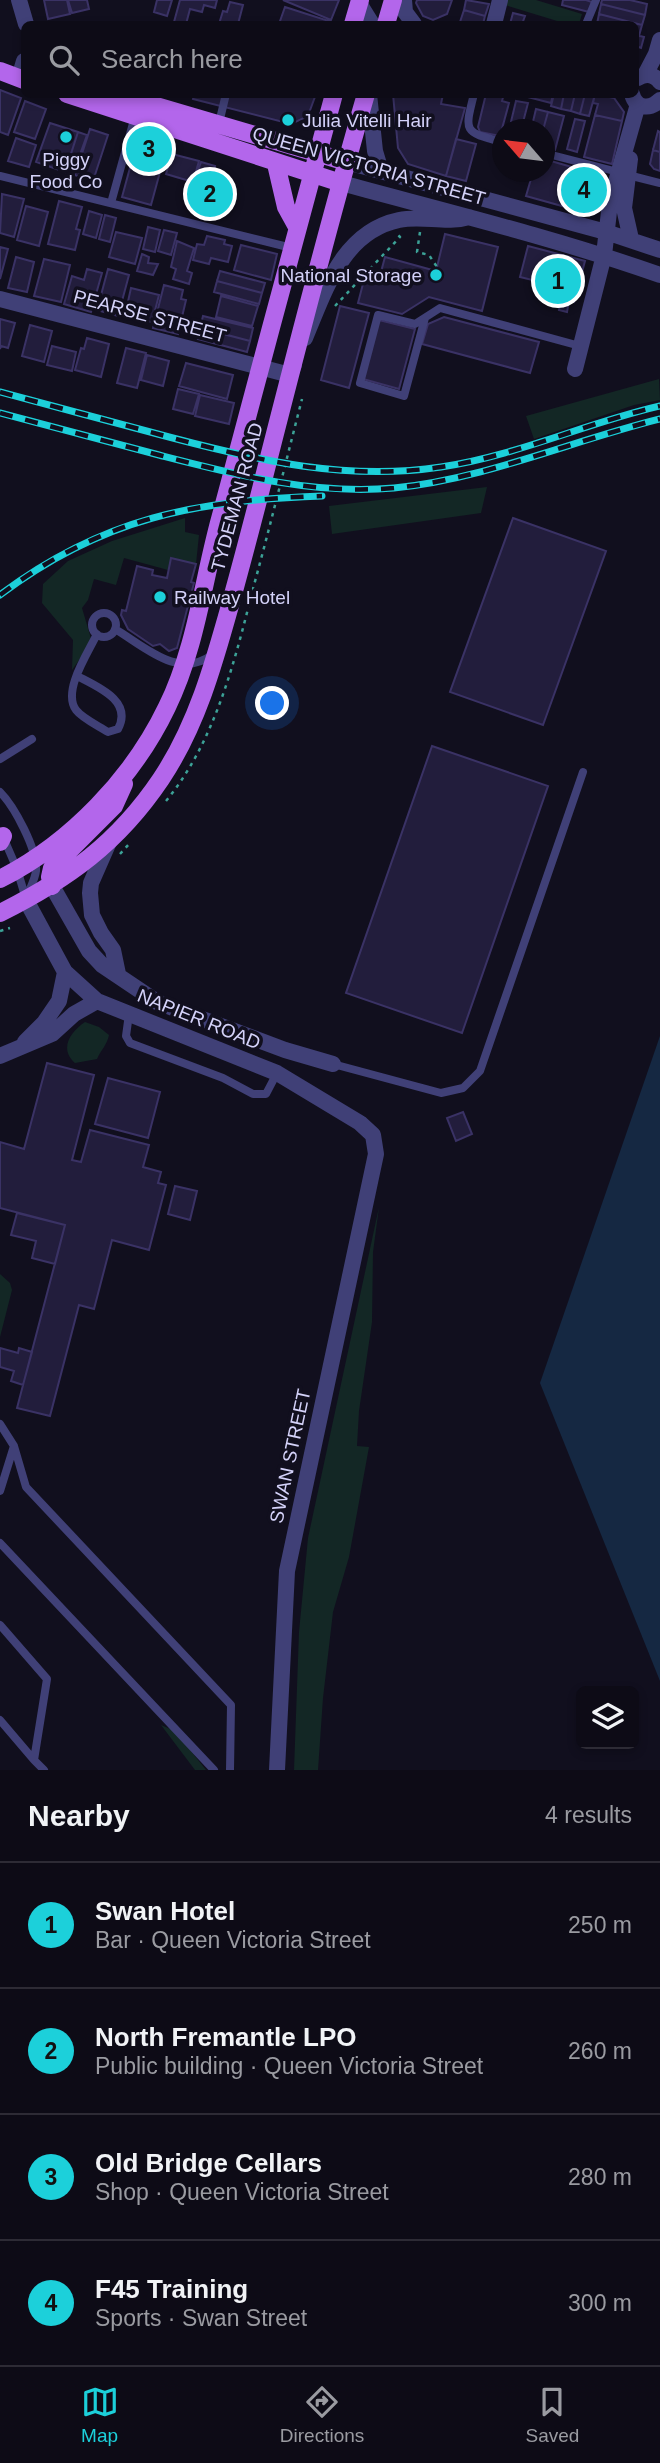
<!DOCTYPE html>
<html lang="en">
<head>
<meta charset="utf-8">
<style>
  :root { --surface:#0d0b16; --page:#16141f; --text:#f1f3f6; --muted:#9a9ba1; --line:#2d2b35; --accent:#1cd0da }
  body { margin:0; font-family:Arial,sans-serif; background:var(--page); color:var(--text) }
  .controls { position:absolute; right:21px; bottom:21px; display:grid; overflow:hidden; border-radius:10px; box-shadow:0 4px 10px #0003 }
  .controls button { width:63px; height:63px; display:grid; place-items:center; padding:0; border:0; border-bottom:2px solid var(--line); background:var(--surface); color:var(--text); font:35px sans-serif }
  .compass { position:absolute; left:492px; top:119px; width:63px; height:63px; border-radius:50%; background:var(--surface); box-shadow:0 4px 10px #0003; rotate:298deg }
  .you { position:absolute; left:273px; top:704px; width:24px; height:24px; margin:-18px; border:5px solid #fff; border-radius:50%; background:#1a73e8; box-shadow:0 0 0 10px #1a73e833 }
  .badge { display:grid; place-items:center; width:46px; height:46px; border-radius:50%; background:var(--accent); color:#111; font-size:23px; font-weight:700 }
  .pin { position:absolute; translate:-50% -50%; border:4px solid #fff; box-shadow:0 2px 7px #0006 }
  .list { margin:0; padding:0; list-style:none }
  h2 { display:flex; justify-content:space-between; align-items:center; height:91px; margin:0; padding:0 28px; font-size:30px }
  h2 small { font-size:23px; font-weight:400; color:var(--muted) }
  .list li { display:grid; grid-template-columns:46px 1fr auto; gap:21px; align-items:center; box-sizing:border-box; height:126px; padding:0 28px; border-top:2px solid var(--line) }
  .list b { display:block; font-size:26px; white-space:nowrap }
  .list p { margin:0; font-size:23px; white-space:nowrap; color:var(--muted) }
  .list em { font-size:23px; font-style:normal; color:var(--muted) }
  .icon { flex:none; width:38px; height:38px; fill:none; stroke:currentColor; stroke-width:2; stroke-linecap:round; stroke-linejoin:round }
  .map { position:relative; flex:none; width:660px; height:1770px; overflow:hidden }
  .search { position:absolute; background:var(--surface); box-shadow:0 4px 10px #0003; left:21px; right:21px; top:21px; height:77px; display:flex; align-items:center; gap:18px; box-sizing:border-box; padding:0 24px; border-radius:10px; color:var(--muted); font-size:26px }
  .sheet { height:595px; background:var(--surface) }
  nav { display:flex; justify-content:space-around; align-items:center; box-sizing:border-box; height:98px; border-top:2px solid var(--line); background:var(--surface); font-size:19px; color:var(--muted) }
  nav a { display:grid; justify-items:center; gap:4px }
  nav .on { color:var(--accent) }
  .map>svg:first-child { display:block }
  .green { fill:#132725 }
  .water { fill:#152842 }
  .building { fill:#221d3c; stroke:#3a3265; stroke-width:2 }
  .lines { fill:none; stroke-linecap:round; stroke-linejoin:round }
  .path { stroke:#3ca297; stroke-width:2.5; stroke-dasharray:3.5 5; stroke-linecap:butt }
  .lane { stroke:#404077; stroke-width:8 }
  .street { stroke:#404077; stroke-width:16 }
  .primary { stroke:#b366eb; stroke-width:18 }
  .rail-casing { stroke:#1cd0da; stroke-width:7 }
  .rail { stroke:#110f1e; stroke-width:4.5; stroke-dasharray:13; stroke-linecap:butt }
  .poi-dot { fill:#1cd0da; stroke:#110f1e; stroke-width:2.5 }
  .labels { text-anchor:middle; dominant-baseline:central; stroke-width:7; stroke-linejoin:round; paint-order:stroke }
  .poi-label { font-size:19px; fill:#d4d2f9; stroke:#110f1e; text-anchor:start }
  .street-label { font-size:19px; fill:#d4d2f9; stroke:#110f1e }
</style>
</head>
<body>
<div class="map">
<svg width="660" height="1770" viewBox="0 0 660 1770">
  <rect width="100%" height="100%" fill="#110f1e"/>
  <path class="green" d="M507 0H536L582 14 579 24H567L505 5Z
    M659 379 660 400 634 405 534 439 526 416Z
    M487 487 481 513 332 534 329 506Z
    M185 518V532L199 535 196 564 171 558 168 570 124 558 116 585 94 579 88 600 82 608 92 642 72 670 73 640 42 603 43 584 68 561 112 541Z
    M85 1022 99 1027 109 1035C107 1045 101 1050 97 1059L75 1063C59 1049 70 1032 85 1022Z
    M379 1207 373 1252 372 1322 359 1411 357 1446 369 1447 349 1557 333 1612 323 1698 318 1770H294L299 1632 308 1538Z
    M0 1274 10 1283 12 1290 0 1337Z
    M161 1725 175 1731 206 1770H195Z"/>
  <path class="water" d="M660 1036V1681L540 1383Z"/>
  <path class="building" d="M44 0H67L70 14 48 19Z
    M68 0H87L89 9 72 13Z
    M157 0H172L167 16 154 12Z
    M180 0H217L215 8 204 5 202 12 190 9 186 24 174 22Z
    M283 0H339L331 20Z
    M417 0H452L447 14 433 20 423 16 416 3Z
    M466 0 489 4 485 16 464 10Z
    M563 0H586L592 2 589 12 562 5Z
    M602 0H630L647 4 645 15 601 4Z
    M230 2 243 5 238 24H219L223 11 227 12Z
    M601 4 645 15 642 25 599 14Z
    M285 7 332 22 331 24H279Z
    M464 10 485 16 483 24 460 22Z
    M513 13 525 16 522 24H510Z
    M599 14 642 25 639 36 636 35V24H597Z
    M636 35 644 37 641 48 636 46Z
    M0 90 21 98 8 135 0 132Z
    M194 94H316L309 113 304 118 291 124 193 99Z
    M393 94H443L441 104 465 108 446 176 408 164 398 148Z
    M486 94H504L502 101 509 103 500 136 480 132 478 127Z
    M516 94H553L551 103Z
    M554 94H564L561 109 551 106Z
    M564 94H575L571 111 561 109Z
    M575 94H585L580 114 571 111Z
    M585 94H595L589 116 580 114Z
    M595 94 614 98 624 112 622 121 595 115 598 104 593 103Z
    M25 101 46 109 35 139 14 132Z
    M516 101 528 103 521 130H509Z
    M536 109 548 112 543 130H531Z
    M548 112 564 116 555 150 544 148 543 130Z
    M595 115 622 121 612 164 584 157Z
    M575 119 585 121 577 152 567 149Z
    M50 123 78 132 65 172 36 162Z
    M90 129 108 135 93 181 75 175Z
    M140 131 169 139 151 205 122 197Z
    M658 131 660 132V152L653 150Z
    M78 132 87 135 78 160 70 157Z
    M16 138 36 145 29 167 8 161Z
    M456 139 476 144 466 181 446 176Z
    M653 150 660 152V171L654 169 650 164Z
    M172 154 199 161 193 182 166 174Z
    M544 159 596 174 589 198 573 194 569 208 526 196 533 172H544Z
    M201 162 215 166 212 178 197 174Z
    M200 184 215 188 212 201 196 197Z
    M2 194 24 199 14 237 0 233Z
    M59 201 82 207 76 229 80 230 75 250 48 244Z
    M26 206 48 212 39 246 17 240Z
    M89 211 102 215 96 238 83 234Z
    M105 215 116 218 110 242 99 239Z
    M148 227 160 230 155 252 143 249Z
    M164 230 177 233 171 255 158 251Z
    M116 232 142 238 135 264 109 257Z
    M445 234 498 247 482 311 429 297 402 314 358 303 364 280 378 283 385 257 436 271Z
    M207 236 225 240 224 244 232 246 228 262 211 258 209 264 193 260 197 244 204 245Z
    M177 241 194 248 187 271 192 273 189 284 173 279 176 269 171 267Z
    M241 245 277 254 271 280 234 270Z
    M528 246 585 261 574 302 569 301 567 312 559 310 561 299 550 296 553 285 520 277Z
    M0 247 8 249 0 279Z
    M142 254 149 257 148 263 158 264 153 275 137 271Z
    M16 257 34 262 27 292 8 288Z
    M44 259 70 265 61 302 34 296Z
    M87 269 102 273 91 312 64 304 72 276 84 280Z
    M108 269 129 275 118 316 97 310Z
    M220 271 265 283 262 293 217 281Z
    M217 281 262 293 259 304 214 292Z
    M164 285 183 290 181 299 186 300 178 334 153 328Z
    M131 288 159 295 152 322 125 315Z
    M221 296 258 306 252 326 216 317Z
    M340 306 369 313 349 388 321 380Z
    M203 316 253 328 250 341 200 328Z
    M444 317 539 342 530 373 422 344 428 324Z
    M0 319 15 323 8 348 1 346 0 349Z
    M379 320 415 329 399 389 363 379Z
    M30 325 52 331 44 362 22 356Z
    M205 329 250 341 247 352 198 339 199 335H203Z
    M87 338 109 344 101 377 75 370 81 348 84 349Z
    M52 346 76 352 72 371 47 365Z
    M126 348 146 353 137 388 117 383Z
    M147 355 169 361 163 386 141 380Z
    M186 363 233 375 227 399 179 386Z
    M178 389 199 394 193 414 173 409Z
    M200 395 234 403 229 424 195 416Z
    M513 518 606 551 543 725 450 692Z
    M171 558 196 564 191 582 194 583 177 648 169 651 160 644 153 646 128 629 121 615 122 610 126 611 137 566 153 570 152 575 167 578Z
    M432 746 548 786 462 1033 346 993Z
    M47 1063 94 1075 72 1160 81 1162 90 1130 149 1145 143 1167 161 1172 158 1183 166 1185 149 1250 112 1240 94 1309 79 1305 50 1416 17 1408 65 1225 0 1208V1142L24 1149Z
    M108 1078 160 1092 148 1138 95 1124Z
    M463 1112 472 1134 456 1141 447 1118Z
    M175 1186 197 1191 190 1220 168 1214Z
    M17 1213 65 1225 55 1264 32 1258 36 1241 11 1235Z
    M0 1348 18 1353 19 1348 32 1352 23 1385 11 1381 14 1371 0 1367Z"/>
  <g class="lines">
    <path class="path" d="M420 232 417 252 429 255 437 267
      M335 306 400 237 398 235
      M166 801C216 740 235 660 254 585 271 523 286 461 302 399
      M120 854 130 843
      M0 931 10 928"/>
    <path class="lane" d="M586 24 596 0
      M474 94C464 133 464 132 503 142
      M219 123 226 94
      M544 153 618 172
      M628 175 660 183
      M0 176 292 248
      M111 203 135 116
      M425 318 404 396 360 383 378 315 415 324 440 308 580 346
      M92 625a12 12 0 1 1 24 0a12 12 0 1 1-24 0Z
      M115 629C144 646 178 680 212 655
      M77 676C98 687 133 701 118 729L108 732C99 726 83 719 76 710 62 691 88 653 97 634
      M0 759 32 739
      M0 792C14 806 38 850 36 871 35 879 30 888 27 897
      M4 839 17 869 26 899
      M129 1014 126 1036 130 1043 223 1078 253 1094H266L277 1073
      M333 1064 441 1093 463 1088 480 1071 583 772
      M0 1424 14 1446 0 1491
      M14 1446 26 1487 231 1705 230 1770
      M0 1543 214 1770
      M0 1625 47 1679 34 1760 44 1770
      M0 1720 34 1760"/>
    <path class="street" d="M19 0 26 24
      M404 0 405 12 414 24
      M359 3 372 24
      M494 24 500 0
      M645 75 656 54 660 40
      M19 78 24 61
      M638 78C646 73 654 74 660 82
      M369 94 375 151 381 171
      M632 94C636 109 650 110 660 100
      M630 159 624 208 631 239
      M347 162 606 232 660 250
      M341 183C448 212 555 238 660 275
      M0 299 290 375 294 365
      M305 338C325 291 342 232 399 220 423 215 446 224 469 217
      M575 369 604 255 610 203 638 104
      M109 842 91 883 90 893 92 915 101 933 113 950 118 974
      M52 886 89 951 102 965 157 1002 285 1050 333 1064
      M26 900 65 972 97 1001 277 1073 360 1123 373 1135 376 1154 287 1571 277 1770
      M25 1042 44 1023 59 1001 65 972
      M0 1056 52 1034 74 1014 97 1001"/>
    <path class="primary" d="M353 24 360 0
      M386 24 393 0
      M0 71 24 80
      M67 94 341 183
      M115 94 347 162
      M276 164 286 207 297 227
      M0 842 3 836
      M0 879C71 843 133 778 167 707 196 648 203 581 220 519 258 377 295 236 334 94
      M52 886 50 877 52 868 114 806 124 784
      M0 913C68 879 118 843 161 779 197 725 214 663 231 602 243 558 255 513 266 469 298 343 330 218 366 94"/>
    <g class="rail-casing">
      <path id="rail" d="M0 392C56 407 113 422 169 437 260 461 347 481 441 467 516 456 586 423 660 406
        M0 413C53 427 106 441 159 455 237 475 312 495 394 488 485 479 571 441 660 419
        M0 595C102 518 197 500 322 496"/>
    </g>
    <use href="#rail" class="rail"/>
  </g>
  <g class="poi-dot">
    <circle cx="288" cy="120" r="7"/>
    <circle cx="66" cy="137" r="7"/>
    <circle cx="436" cy="275" r="7"/>
    <circle cx="160" cy="597" r="7"/>
  </g>
  <g class="labels">
    <g class="poi-label">
      <text x="302" y="120">Julia Vitelli Hair</text>
      <text x="66" y="159" text-anchor="middle">Piggy<tspan x="66" dy="22">Food Co</tspan></text>
      <text x="422" y="275" text-anchor="end">National Storage</text>
      <text x="174" y="597">Railway Hotel</text>
    </g>
    <g class="street-label">
      <text transform="translate(369 166) rotate(16)">QUEEN VICTORIA STREET</text>
      <text transform="translate(150 316) rotate(15)">PEARSE STREET</text>
      <text transform="translate(237 497) rotate(-75)">TYDEMAN ROAD</text>
      <text transform="translate(199 1019) rotate(22)">NAPIER ROAD</text>
      <text transform="translate(290 1456) rotate(-78)">SWAN STREET</text>
    </g>
  </g>
</svg>
<div class="controls">
<button><svg class="icon" aria-label="layers" viewBox="0 0 24 24"><path d="M12 4l9 5-9 5-9-5zM3 14l9 5 9-5"/></svg></button>
</div>
<svg class="compass" viewBox="-18 -18 36 36"><path d="M0-13l5 13h-10z" fill="#e53935"/><path d="M0 13l5-13h-10z" fill="#9a9ba1"/></svg>
<div class="you"></div>
<div class="pin badge" style="left:558px;top:281px">1</div>
<div class="pin badge" style="left:210px;top:194px">2</div>
<div class="pin badge" style="left:149px;top:149px">3</div>
<div class="pin badge" style="left:584px;top:190px">4</div>
<div class="search"><svg class="icon" aria-label="search" viewBox="0 0 24 24"><circle cx="10" cy="10" r="6"/><path d="M15 15l6 6"/></svg>Search here</div>
</div>
<section class="sheet">
<h2>Nearby<small>4 results</small></h2>
<ul class="list">
<li><span class="badge">1</span><div><b>Swan Hotel</b><p>Bar · Queen Victoria Street</p></div><em>250 m</em></li>
<li><span class="badge">2</span><div><b>North Fremantle LPO</b><p>Public building · Queen Victoria Street</p></div><em>260 m</em></li>
<li><span class="badge">3</span><div><b>Old Bridge Cellars</b><p>Shop · Queen Victoria Street</p></div><em>280 m</em></li>
<li><span class="badge">4</span><div><b>F45 Training</b><p>Sports · Swan Street</p></div><em>300 m</em></li>
</ul>
</section>
<nav>
<a class="on"><svg class="icon" aria-label="map" viewBox="0 0 24 24"><path d="M3 6l6-2 6 2 6-2v14l-6 2-6-2-6 2zM9 4v14M15 6v14"/></svg>Map</a>
<a><svg class="icon" aria-label="directions" viewBox="0 0 24 24"><path d="M12 3l9 9-9 9-9-9zM9 14v-3h6M13 9l2 2-2 2"/></svg>Directions</a>
<a><svg class="icon" aria-label="saved" viewBox="0 0 24 24"><path d="M7 4h10v16l-5-4-5 4z"/></svg>Saved</a>
</nav>
</body>
</html>
